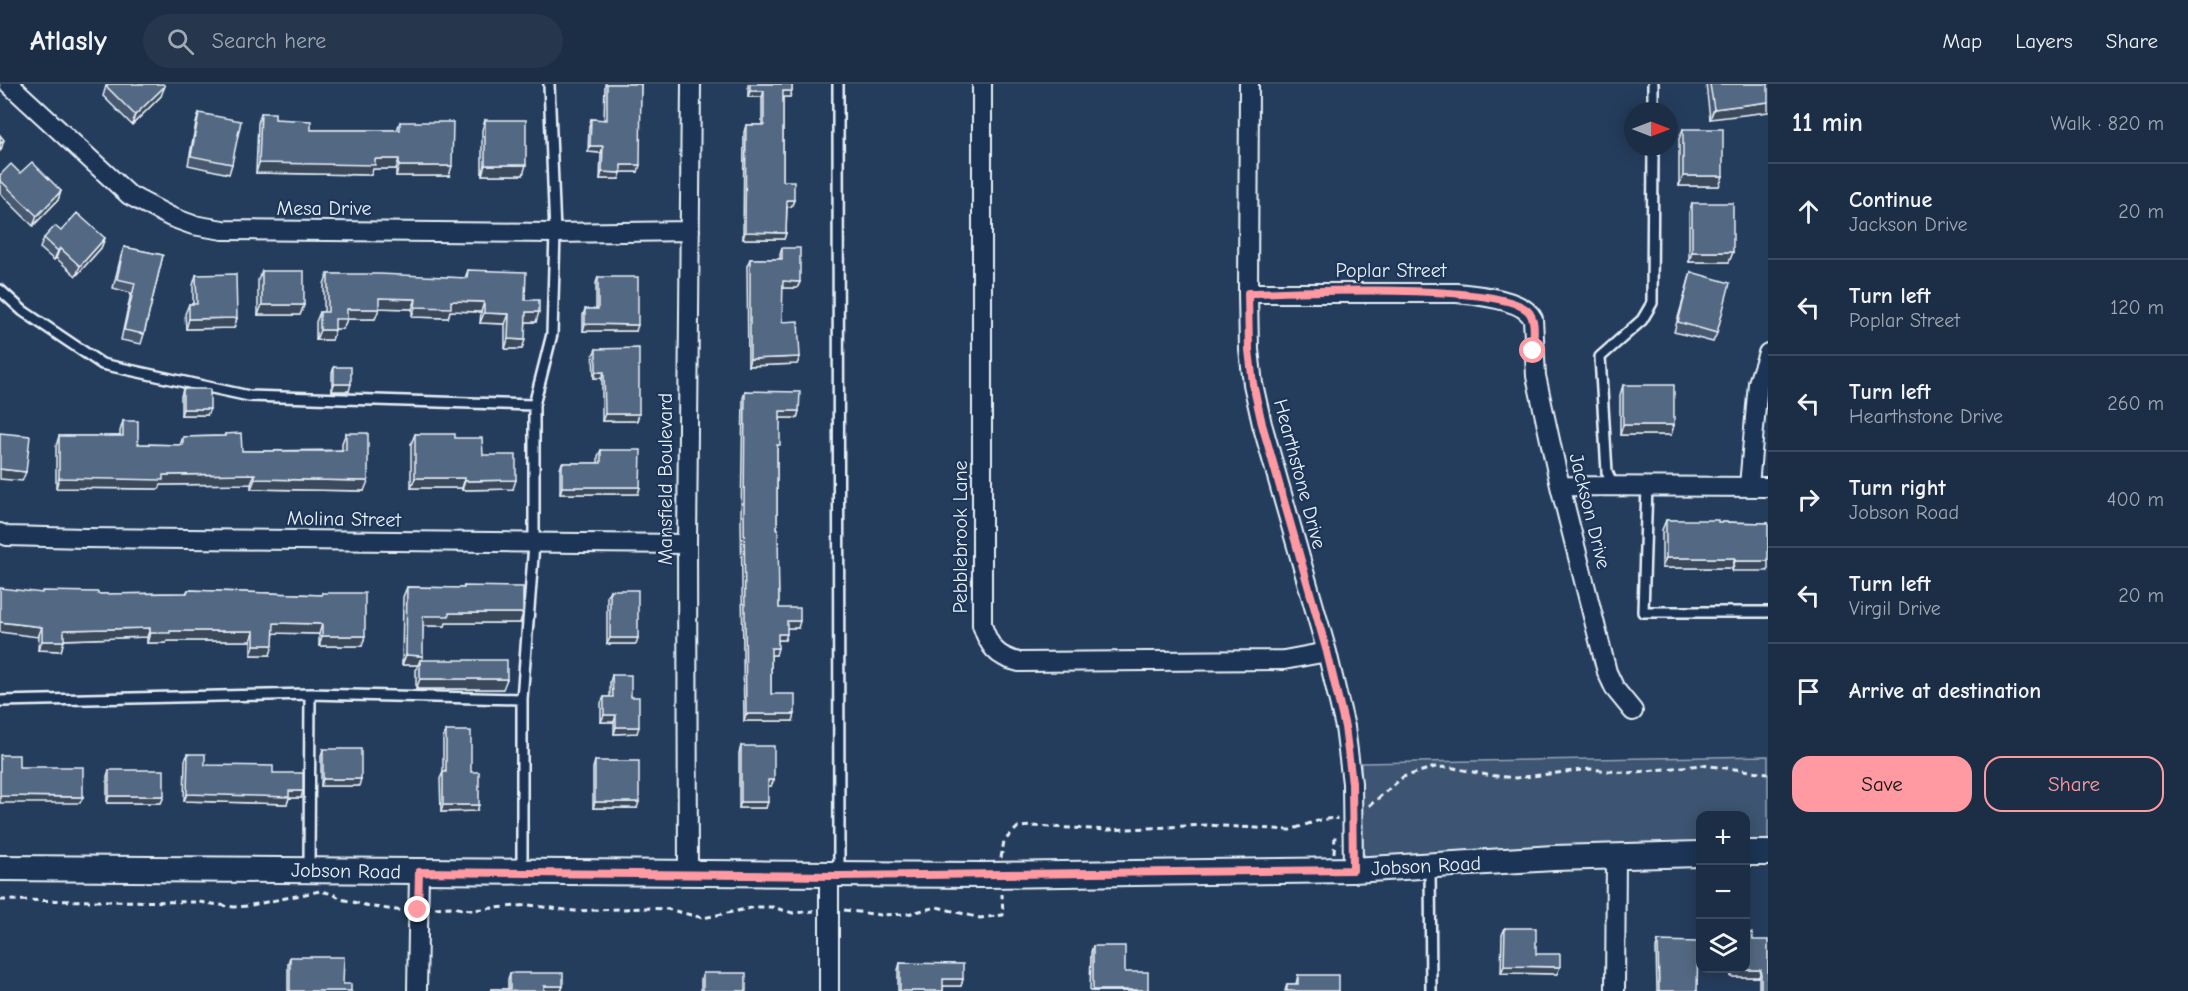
<!DOCTYPE html>
<html lang="en">
<head>
<meta charset="utf-8">
<style>
  :root { --surface:#1c2e46; --page:#25364d; --text:#f1f3f6; --muted:#a0a8b3; --line:#3a4a5f; --accent:#ff9aa2 }
  body { margin:0; font-family:"Comic Neue",sans-serif; background:var(--page); color:var(--text) }
  .controls { position:absolute; right:18px; bottom:18px; display:grid; overflow:hidden; border-radius:12px; box-shadow:0 3px 15px #0003 }
  .controls button { width:54px; height:54px; display:grid; place-items:center; padding:0; border:0; border-bottom:2px solid var(--line); background:var(--surface); color:var(--text); font:30px sans-serif }
  .compass { position:absolute; left:1624px; top:18px; width:54px; height:54px; border-radius:50%; background:var(--surface); box-shadow:0 3px 15px #0003; rotate:90deg }
  .stop { position:absolute; width:18px; height:18px; margin:-14px; border:4px solid #ff9aa2; border-radius:50%; background:#fff }
  .stop.end { background:#ff9aa2; border-color:#fff; box-shadow:0 2px 6px #0008 }
  .list { margin:0; padding:0; list-style:none }
  h2 { display:flex; justify-content:space-between; align-items:center; height:78px; margin:0; padding:0 24px; font-size:26px }
  h2 small { font-size:20px; font-weight:400; color:var(--muted) }
  .list li { display:grid; grid-template-columns:39px 1fr auto; gap:18px; align-items:center; box-sizing:border-box; height:96px; padding:0 24px; border-top:2px solid var(--line) }
  .list b { display:block; font-size:22px; white-space:nowrap }
  .list p { margin:0; font-size:20px; white-space:nowrap; color:var(--muted) }
  .list em { font-size:20px; font-style:normal; color:var(--muted) }
  .actions { display:flex; gap:12px; padding:18px 24px }
  .actions a { flex:1; padding:14px 0; border:2px solid var(--accent); border-radius:18px; text-align:center; font-size:21px; color:var(--accent) }
  .actions .main { background:var(--accent); color:#111 }
  .icon { flex:none; width:33px; height:33px; fill:none; stroke:currentColor; stroke-width:2; stroke-linecap:round; stroke-linejoin:round }
  .map { position:relative; flex:none; width:1768px; height:907px; overflow:hidden }
  header { display:flex; align-items:center; gap:36px; box-sizing:border-box; height:84px; padding:0 30px; background:var(--surface); border-bottom:2px solid var(--line) }
  header strong { font-size:28px }
  nav { display:flex; gap:33px; margin-inline-start:auto; font-size:21px }
  .search { width:420px; height:54px; background:var(--page); display:flex; align-items:center; gap:15px; box-sizing:border-box; padding:0 21px; border-radius:33px; color:var(--muted); font-size:22px }
  main { display:flex }
  aside { flex:1; background:var(--surface) }
  .map>svg:first-child { display:block }
  .green { fill:#3e5472; stroke:#93a2b5; stroke-width:1.5 }
  .lines { fill:none; stroke-linecap:round; stroke-linejoin:round }
  .lane-casing { stroke:#e8f1f8; stroke-width:14 }
  .street-casing { stroke:#e8f1f8; stroke-width:22 }
  .secondary-casing { stroke:#e8f1f8; stroke-width:28 }
  .path { stroke:#e8f1f8; stroke-width:3; stroke-dasharray:6 4.5; stroke-linecap:butt }
  .lane { stroke:#1d3557; stroke-width:9 }
  .street { stroke:#1d3557; stroke-width:18 }
  .secondary { stroke:#1d3557; stroke-width:24 }
  .wall { fill:#475970; stroke:#e8f1f8; stroke-width:1.5 }
  .shaded-wall { fill:#3a485b; stroke:#e8f1f8; stroke-width:1.5 }
  .building { fill:#536782; stroke:#e8f1f8; stroke-width:1.5 }
  .route { stroke:#ff9aa2; stroke-width:8 }
  .labels { text-anchor:middle; dominant-baseline:central; stroke-width:4.5; stroke-linejoin:round; paint-order:stroke }
  .street-label { font-size:20px; fill:#e8f1f8; stroke:#1d3557 }
</style>
</head>
<body>
<header>
<strong>Atlasly</strong>
<div class="search"><svg class="icon" aria-label="search" viewBox="0 0 24 24"><circle cx="10" cy="10" r="6"/><path d="M15 15l6 6"/></svg>Search here</div>
<nav><a>Map</a><a>Layers</a><a>Share</a></nav>
</header>
<main>
<div class="map">
<svg width="1768" height="907" viewBox="0 0 1768 907">
  <rect width="100%" height="100%" fill="#253d5d"/>
  <filter id="ink" filterUnits="userSpaceOnUse"><feTurbulence type="fractalNoise" baseFrequency=".0167" numOctaves="2"/><feDisplacementMap in="SourceGraphic" scale="12" xChannelSelector="R" yChannelSelector="G"/><feConvolveMatrix kernelMatrix="1 2 1 2 8 2 1 2 1" color-interpolation-filters="sRGB"/></filter>
  <g filter="url(#ink)">
    <path class="green" d="M1768 672V766L1746 767V732H1700V768L1367 774 1363 769 1361 679Z"/>
    <g class="lines">
      <g class="lane-casing">
        <path id="lane" d="M838 0 839 790
          M1653 27V0
          M0 206 23 227 102 280 249 312 534 321
          M1613 401 1607 388 1600 273 1642 236 1652 219 1653 63
          M1647 401 1643 528H1768
          M0 617 310 610 522 615
          M1430 782 1431 907
          M309 785 310 610
          M522 787V615L534 460V321L552 250 555 149 549 0"/>
      </g>
      <g class="street-casing">
        <path id="street" d="M9 0 129 111 171 133 193 141 223 146 555 149 690 147
          M982 0V541C989 562 996 573 1019 578L1284 576 1327 568
          M1249 0 1248 209 1249 266 1253 300 1262 340 1327 568 1345 643 1352 699 1353 786
          M1248 209H1457C1477 211 1524 215 1533 235L1536 292 1560 402 1607 588 1615 605 1633 627
          M1560 402 1768 403
          M1749 402 1758 299 1768 269
          M0 449 7 452 85 454 687 460
          M688 790 687 460 691 0
          M417 907 419 788
          M829 907V792
          M1615 907 1616 772"/>
      </g>
      <g class="secondary-casing">
        <path id="secondary" d="M1746 769H1768
          M0 784 982 791 1353 786 1554 774 1700 770"/>
      </g>
      <path class="path" d="M1369 722 1403 693 1435 683 1454 684 1487 691 1516 694 1590 685 1628 689 1701 681 1768 689
        M1334 769 1335 752
        M1001 774 1004 757 1018 743 1032 742 1109 746 1207 741 1290 746 1320 736 1336 734V736
        M0 816 199 818 234 823 247 822 320 807 333 810 341 815 373 823 404 827
        M435 824 450 823 471 826 529 821 574 827 645 824 667 825 703 834 756 823H772L793 829 814 827
        M844 826 880 831 907 830 937 823 980 834 1003 831 1002 810"/>
      <use href="#lane" class="lane"/>
      <use href="#street" class="street"/>
      <use href="#secondary" class="secondary"/>
    </g>
    <path class="wall" d="M605 0H641L638 88H621L619 95H600L601 69 588 68 589 42 591 35 604 36Z
      M748 0H792V7L790 13H783V97L794 116 791 123 787 122 786 149 784 155H743L744 48 746 41H762V13H748Z
      M1706 0H1768L1710 35Z
      M106 2 161 12 132 41 103 12Z
      M199 29 232 80 229 90 188 81 196 39Z
      M261 29 275 35 311 46H397L400 38 449 92H396V85H373L371 91 256 89 258 39Z
      M485 36 523 91H482V46Z
      M1683 45 1723 92 1719 102H1679V55Z
      M0 91 61 107 58 116 33 142 0 109Z
      M1692 119 1733 168 1729 178H1689V128Z
      M61 147 105 154 101 164 76 192 56 174 54 176 40 164 44 154Z
      M124 163 163 171 144 250 141 260 121 256 131 209 113 204 121 172Z
      M782 164 800 198 797 204H782V238L800 273 797 280 748 282 747 182 750 175H780V170Z
      M468 186 525 216 536 238H526L522 265H505V240L480 239 481 228 450 227 448 234 412 233V225L379 224 375 235H347L343 245H335L332 256H316V238L320 228H324V200L328 190 465 194Z
      M262 187 304 221 300 231H258V196Z
      M1691 188 1717 249 1713 258 1674 248Z
      M196 191 237 234 234 244 186 245 185 230 189 220H193V201Z
      M598 193 636 247H583V231L585 225H596V199Z
      M596 265 637 337H602V294H594L593 271Z
      M334 283 349 307H332V289Z
      M1623 301 1674 341 1671 351H1620V311Z
      M183 305 207 331H181V312Z
      M745 307 799 327 797 334H780L777 368V445L779 524 798 544H787L785 556H778L776 571H771V610L793 637H744L741 433 743 314Z
      M123 337 138 360 180 361 183 353 224 352 225 350 242 367 342 366V359L346 349 364 407 251 405V400L161 401 159 405 56 404V362L59 352H120V347Z
      M415 350 455 354 483 371 513 405 462 406V404H411V360Z
      M601 366 640 403 638 410H560V385L562 379H598V372Z
      M1666 436 1718 438 1768 439 1732 487V484H1662V446Z
      M464 502 520 539H446L445 542H423L421 576 503 605H416V586L418 581H402L403 513 407 503 463 504Z
      M188 506 322 511V509L365 552 362 562H319V550L274 549 270 571H251V557H167L166 559H147V553L64 556 61 567 38 566 42 509 98 510 186 509Z
      M610 506 636 560H607V512Z
      M612 591 631 613 637 649 614 650V638H601V619L604 613H610V598Z
      M446 647 471 688 477 727 441 728 440 695 443 688V654Z
      M741 662 771 702H768L766 724H739V669Z
      M323 665 359 702H321V672Z
      M188 670 205 681 273 689 301 714H289L287 720 184 717 185 676Z
      M595 677 637 724H593V684Z
      M109 686 164 712 161 719H107V692Z
      M1505 844 1536 870 1557 890 1501 889 1502 851Z
      M1753 856 1768 907H1759V893H1731V885H1746Z
      M1658 857 1697 907H1657L1656 864Z
      M1093 862 1148 906V907H1090L1091 868Z
      M290 873 343 900 351 907H288V879Z
      M900 879 963 895 961 902H943V907H898V886Z
      M510 889 563 902 561 907H492V905H508V895Z
      M703 889 746 907H701V895Z
      M1298 891 1339 907H1285L1287 900H1296Z"/>
    <path class="shaded-wall" d="M165 2 161 12 132 41 135 31Z
      M750 7H764L762 13H748Z
      M783 7H792L790 13H780Z
      M1768 18V28L1710 35 1714 25Z
      M4 56 1 66 0 67V60Z
      M590 62H603L601 69 588 68Z
      M375 75H399L396 85H373L371 91 256 89 259 79Z
      M485 81H526L523 91H482Z
      M621 81H640L638 88H619Z
      M399 82H452L449 92H396Z
      M602 88 621 89 619 95H600Z
      M1683 92H1723L1719 102H1679Z
      M61 107 58 116 33 142 37 132Z
      M787 116H794L791 123 784 122Z
      M745 148 786 149 784 155H743Z
      M105 154 101 164 76 192 80 182Z
      M60 164 56 174 54 176 58 167Z
      M1692 168H1733L1729 178H1689Z
      M783 197 800 198 797 204H780Z
      M379 214 416 215 412 225 375 224Z
      M451 217 484 218 481 228 450 227 448 234 412 233 415 223Z
      M262 221H304L300 231H258Z
      M347 225H379L375 235H347L343 245H332L335 235Z
      M526 228H539L536 238H522Z
      M484 229 509 230 505 240 480 239Z
      M237 234 234 244 186 245 189 235Z
      M585 240 638 241 636 247H583Z
      M320 246H335L332 256H316Z
      M508 255 525 256 522 265H505Z
      M800 273 797 280 748 282 750 275Z
      M596 288H604L602 294H594Z
      M334 300H351L349 307H332Z
      M183 325H210L207 331H181Z
      M780 327H799L797 334H778Z
      M605 330H639L637 337H602Z
      M1623 341H1674L1671 351H1620Z
      M0 385 26 388 22 397 0 395Z
      M255 390 251 400 161 401 159 405 56 404 59 394 163 391Z
      M415 394H465L462 404H411Z
      M255 395 368 397 364 407 251 405Z
      M516 396 513 405 462 406 465 397Z
      M562 403H640L638 410H560Z
      M1666 474H1735L1732 484H1662Z
      M1735 477H1768V487H1732Z
      M449 529H523L520 539H446L445 542H420L423 532Z
      M787 537H800L798 544H785Z
      M0 538 42 543 38 553 0 548Z
      M274 539 322 540 319 550 270 549Z
      M150 544 147 553 61 556 64 546Z
      M170 547H254L251 557H167L166 559H147L150 549Z
      M778 550H787L785 556H776Z
      M322 552H365L362 562H319Z
      M610 554H638L636 560H607Z
      M42 557H64L61 567 38 566Z
      M254 561H273L270 571H251Z
      M771 564H778L776 571H769Z
      M406 571 423 572 420 580V576L418 581H402Z
      M420 595H507L503 605H416Z
      M746 630H795L793 637H744Z
      M604 631H616L614 638H601Z
      M616 643H639L637 649 614 650Z
      M323 695H361L359 702H321Z
      M768 696H774L771 702H766Z
      M289 707H303L301 714H289L287 720 184 717 187 710Z
      M0 712 83 713 80 719H0Z
      M109 712H164L161 719H107Z
      M595 718H639L637 724H593Z
      M741 718H768L766 724H739Z
      M443 721H479L477 727 441 728Z
      M1504 882 1560 883 1557 890 1501 889Z
      M1734 886H1761L1759 893H1731Z
      M943 895H963L961 902H941Z
      M544 902H563L561 907H542Z
      M1093 906H1148V907H1092Z"/>
    <path class="building" d="M109 0H163L165 2 135 31 106 2Z
      M607 0H641L640 81H621V89L602 88 603 62H590L591 35 607 36Z
      M750 0H792V7H783V97H794V116H787L786 149 745 148 746 41H764V7H750Z
      M1710 0H1768V18L1714 25Z
      M199 29 241 37 232 80 191 72Z
      M261 29H275V35L311 37V46H400V38H453L452 82H399V75H375V81L259 79Z
      M485 36H526V81H485Z
      M1683 45H1723V92H1683Z
      M0 51 4 56 0 60Z
      M32 78 61 107 37 132 0 96V91L11 80 20 89Z
      M1692 119H1733V168H1692Z
      M77 129 105 154 80 182 60 164 58 167 44 154 55 142 61 147Z
      M124 163 163 171 144 250 124 246 135 199 117 195Z
      M782 164H800V198L783 197 782 238 798 237 800 273 750 275V175H782Z
      M468 186 526 188 525 216H539V228H526L525 256 508 255 509 230 484 229V218L451 217V224L415 223 416 215 379 214V225H347V235H335V246H320V228H328V190H379L467 194Z
      M262 187H304V221H262Z
      M1691 188 1730 199 1717 249 1678 238Z
      M236 190 237 234 189 235V220H197L196 191Z
      M598 193H638V241L585 240V225H598Z
      M639 264V330H605L604 288H596V265Z
      M334 283H351V300H334Z
      M1623 301H1674V341H1623Z
      M183 305H210V325H183Z
      M745 307 800 308 799 327H780V361H777V445H778L779 524H800V537H787V550H778V564H771V610H795V630H746L744 427Z
      M123 337H138V360L183 361V353L225 352V350L241 349 242 367H323L346 366V349H368V397L255 395V390L163 391V396L59 394V352H123Z
      M0 349 30 352 26 388 0 385Z
      M415 350H455V354H482L483 371H516V396L465 397V394H415Z
      M601 366H641L640 403H562V379H601Z
      M1666 436H1718V438L1768 439V477H1735V474H1666Z
      M464 502 523 503V529H449V532H423V572L406 571 407 503 464 504Z
      M0 504 42 509V507L98 508V510L187 509 188 506 322 511V509H365V552H322V540L274 539 273 561H254V547H170V549H150V544L64 546V557H42V543L0 538Z
      M610 506H638V554H610Z
      M420 576H507V595H420Z
      M612 591H631V613H639V643H616V631H604V613H613Z
      M446 647H471V688H479V721H443V688H446Z
      M741 662H774V696H768V718H741Z
      M323 665H361V695H323Z
      M188 670H205V681L273 682V689H303V707H289V713L187 710Z
      M0 671H19V683H83V713L0 712Z
      M595 677H639V718H595Z
      M109 686H164V712H109Z
      M1505 844H1536V870H1560V883L1504 882Z
      M1746 849H1752L1753 856H1768V907H1761V886H1734V885H1746Z
      M1658 857 1698 858 1697 907H1659Z
      M1093 862H1125V888H1148V906H1093Z
      M290 873H344L343 900H351V907H290Z
      M900 879 963 880V895H943V907H900Z
      M510 889H563V902H544V907H492V905H510Z
      M703 889H746V907H703Z
      M1298 891H1339V907H1287V900H1298Z"/>
  </g>
  <g class="lines" filter="url(#ink)">
    <path class="route" d="M418 826 419 788 839 792 1353 786 1352 699 1345 643 1327 568 1262 340 1253 300 1249 266 1248 209C1296 208 1499 198 1528 227 1537 236 1533 255 1533 267"/>
  </g>
  <g class="labels">
    <g class="street-label">
      <text x="324" y="124">Mesa Drive</text>
      <text x="1391" y="186">Poplar Street</text>
      <text transform="translate(1300 390) rotate(75)">Hearthstone Drive</text>
      <text transform="translate(665 395) rotate(-90)">Mansfield Boulevard</text>
      <text transform="translate(1590 427) rotate(76)">Jackson Drive</text>
      <text transform="translate(344 435) rotate(1)">Molina Street</text>
      <text transform="translate(960 453) rotate(-90)">Pebblebrook Lane</text>
      <text transform="translate(1426 782) rotate(-3)">Jobson Road</text>
      <text transform="translate(346 787) rotate(1)">Jobson Road</text>
    </g>
  </g>
</svg>
<div class="controls">
<button>+</button>
<button>−</button>
<button><svg class="icon" aria-label="layers" viewBox="0 0 24 24"><path d="M12 4l9 5-9 5-9-5zM3 14l9 5 9-5"/></svg></button>
</div>
<svg class="compass" viewBox="-18 -18 36 36"><path d="M0-13l5 13h-10z" fill="#e53935"/><path d="M0 13l5-13h-10z" fill="#a0a8b3"/></svg>
<div class="stop" style="left:1533px;top:267px"></div>
<div class="stop end" style="left:418px;top:826px"></div>
</div>
<aside>
<h2>11 min<small>Walk · 820 m</small></h2>
<ul class="list">
<li><svg class="icon" aria-label="ahead" viewBox="0 0 24 24"><path d="M12 20V5M6 11l6-6 6 6"/></svg><div><b>Continue</b><p>Jackson Drive</p></div><em>20 m</em></li>
<li><svg class="icon" aria-label="left" viewBox="0 0 24 24"><path d="M17 20v-9H6M10 6l-5 5 5 5"/></svg><div><b>Turn left</b><p>Poplar Street</p></div><em>120 m</em></li>
<li><svg class="icon" aria-label="left" viewBox="0 0 24 24"><path d="M17 20v-9H6M10 6l-5 5 5 5"/></svg><div><b>Turn left</b><p>Hearthstone Drive</p></div><em>260 m</em></li>
<li><svg class="icon" aria-label="right" viewBox="0 0 24 24"><path d="M7 20v-9h11M14 6l5 5-5 5"/></svg><div><b>Turn right</b><p>Jobson Road</p></div><em>400 m</em></li>
<li><svg class="icon" aria-label="left" viewBox="0 0 24 24"><path d="M17 20v-9H6M10 6l-5 5 5 5"/></svg><div><b>Turn left</b><p>Virgil Drive</p></div><em>20 m</em></li>
<li><svg class="icon" aria-label="arrive" viewBox="0 0 24 24"><path d="M6 21V4h12l-3 4 3 4H6"/></svg><div><b>Arrive at destination</b></div></li>
</ul>
<div class="actions"><a class="main">Save</a><a>Share</a></div>
</aside>
</main>
</body>
</html>
